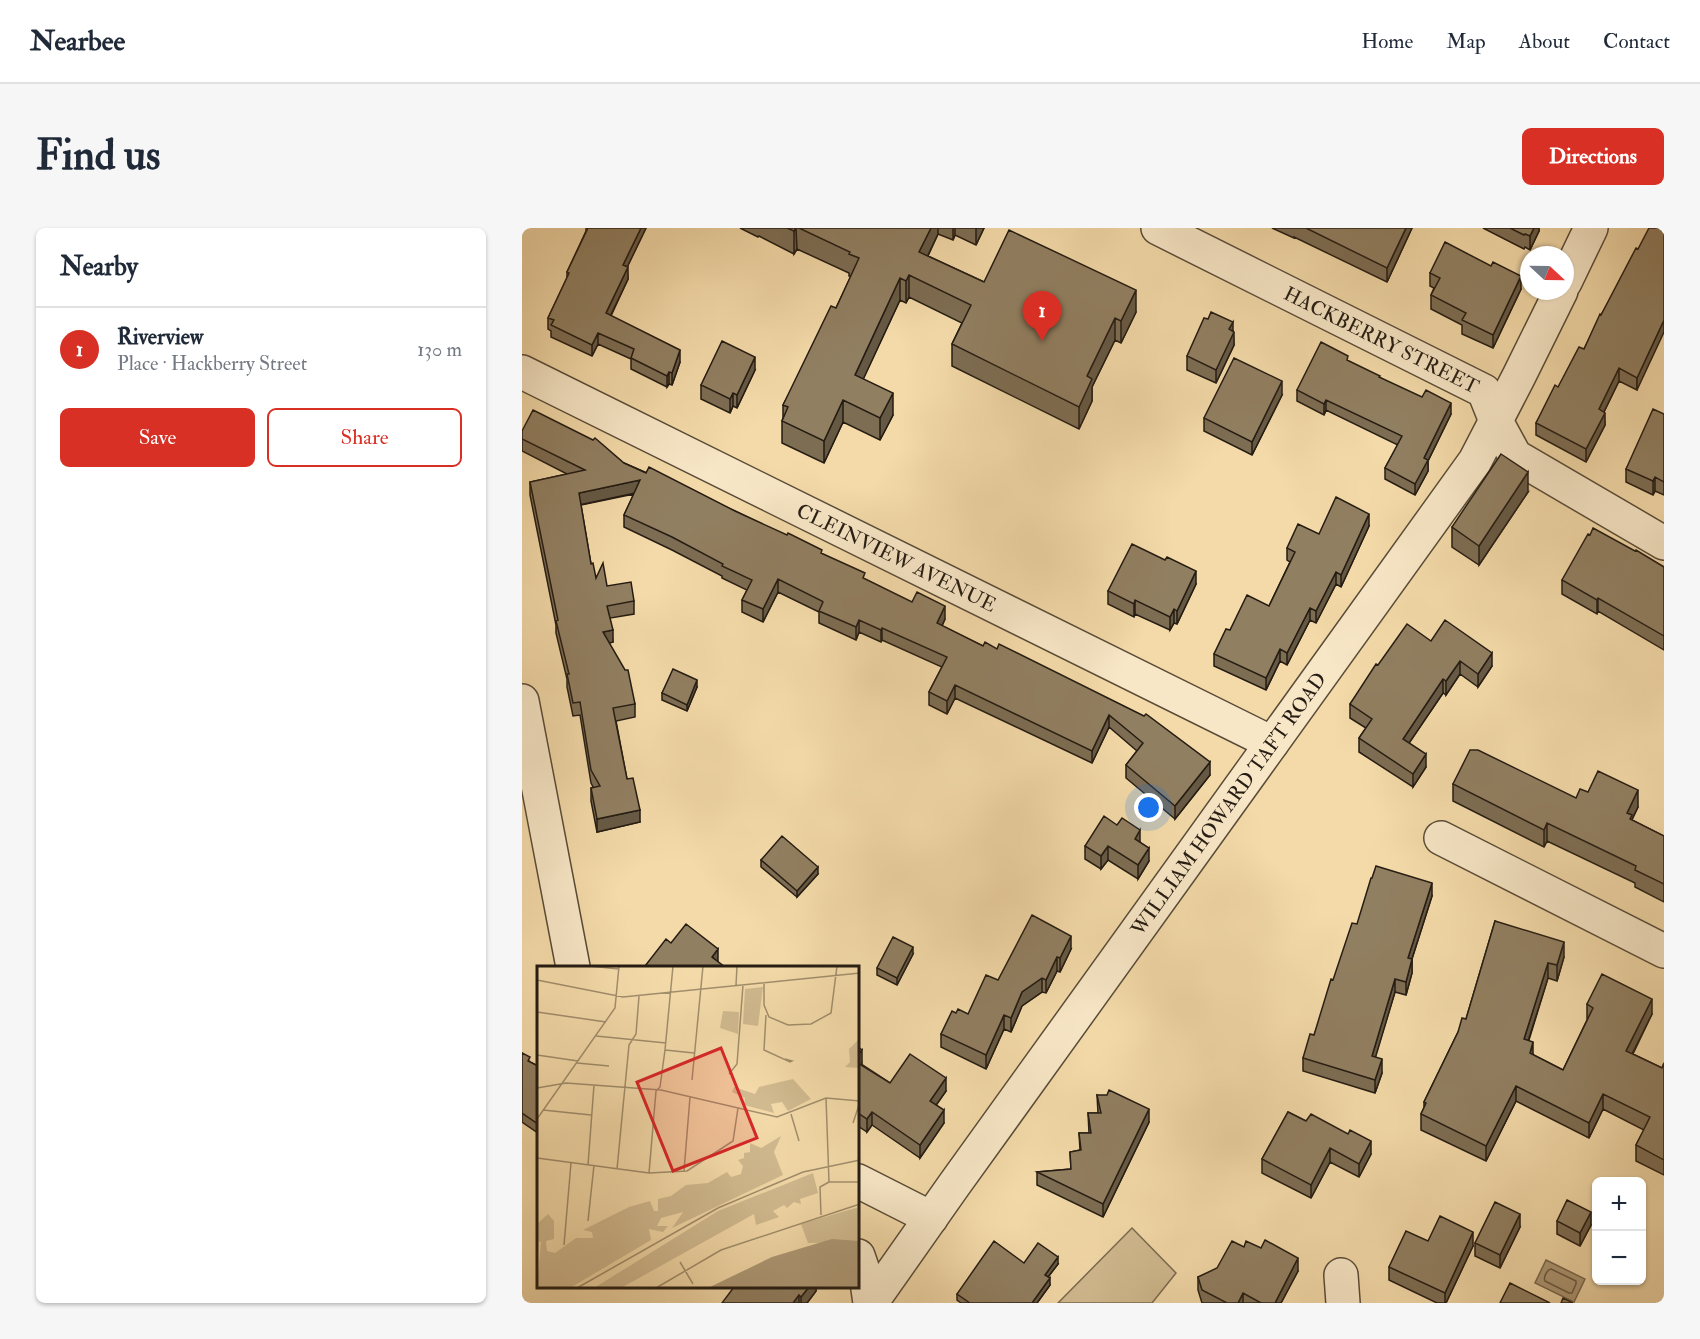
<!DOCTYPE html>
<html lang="en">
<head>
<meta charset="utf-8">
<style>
  :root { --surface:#fff; --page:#f6f6f7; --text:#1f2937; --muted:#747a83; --line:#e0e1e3; --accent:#d93025 }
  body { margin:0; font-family:"IM FELL Double Pica",serif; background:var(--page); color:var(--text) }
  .controls { position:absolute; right:18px; bottom:18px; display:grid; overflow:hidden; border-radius:9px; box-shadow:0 2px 4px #0004 }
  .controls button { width:54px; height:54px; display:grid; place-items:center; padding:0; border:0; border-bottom:2px solid var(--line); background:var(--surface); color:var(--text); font:30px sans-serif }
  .compass { position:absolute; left:998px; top:18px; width:54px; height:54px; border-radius:50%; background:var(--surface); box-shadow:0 2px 4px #0004; rotate:112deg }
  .you { position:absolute; left:627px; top:580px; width:21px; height:21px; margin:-15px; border:4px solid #fff; border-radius:50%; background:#1a73e8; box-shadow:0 0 0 9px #1a73e833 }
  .badge { display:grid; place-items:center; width:39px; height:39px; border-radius:50%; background:var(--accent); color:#fff; font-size:20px; font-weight:700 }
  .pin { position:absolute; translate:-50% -50px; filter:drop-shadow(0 2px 3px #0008) }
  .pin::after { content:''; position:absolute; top:32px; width:21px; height:18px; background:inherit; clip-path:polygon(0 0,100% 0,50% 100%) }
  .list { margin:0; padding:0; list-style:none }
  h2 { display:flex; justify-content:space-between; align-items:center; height:78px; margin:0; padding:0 24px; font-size:26px }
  h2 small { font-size:20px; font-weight:400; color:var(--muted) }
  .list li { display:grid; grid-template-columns:39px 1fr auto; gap:18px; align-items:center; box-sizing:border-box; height:84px; padding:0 24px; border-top:2px solid var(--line) }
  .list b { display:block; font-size:22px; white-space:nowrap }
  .list p { margin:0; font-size:20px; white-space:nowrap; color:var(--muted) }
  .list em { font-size:20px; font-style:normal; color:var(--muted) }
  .actions { display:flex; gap:12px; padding:18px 24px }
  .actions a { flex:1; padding:14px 0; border:2px solid var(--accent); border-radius:9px; text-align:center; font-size:21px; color:var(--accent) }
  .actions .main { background:var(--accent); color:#fff }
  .map { position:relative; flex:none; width:1142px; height:1075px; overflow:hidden; border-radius:9px }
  header { display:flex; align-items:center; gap:36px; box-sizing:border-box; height:84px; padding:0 30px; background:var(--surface); border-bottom:2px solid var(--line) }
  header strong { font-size:28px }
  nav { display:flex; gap:33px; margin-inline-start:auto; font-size:21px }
  .intro { display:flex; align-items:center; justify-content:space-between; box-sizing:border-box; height:144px; padding:0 36px }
  h1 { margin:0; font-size:42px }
  .button { padding:15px 27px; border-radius:9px; background:var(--accent); color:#fff; font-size:21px; font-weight:700 }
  main { display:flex; gap:36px; padding:0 36px }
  aside { flex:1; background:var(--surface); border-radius:9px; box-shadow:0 2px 4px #0004 }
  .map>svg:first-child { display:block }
  .green { fill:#d1ba90; stroke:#7b6b52; stroke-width:1.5 }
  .water { fill:#ae9976; stroke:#77674e; stroke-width:1.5 }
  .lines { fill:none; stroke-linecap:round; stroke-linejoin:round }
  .shore { stroke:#6a5a44; stroke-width:1.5 }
  .minor-casing { stroke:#594c38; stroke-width:36 }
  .minor { stroke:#f8e7c7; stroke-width:33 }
  .wall { fill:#7d6d53; stroke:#251c13; stroke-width:1.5 }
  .shaded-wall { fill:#665944; stroke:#251c13; stroke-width:1.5 }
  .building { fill:#917f61; stroke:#251c13; stroke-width:1.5 }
  .labels { text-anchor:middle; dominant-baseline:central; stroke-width:4.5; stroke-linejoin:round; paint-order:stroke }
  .street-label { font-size:20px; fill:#251c13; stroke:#f8e7c7 }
  .inset-road { fill:none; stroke:#a18e6d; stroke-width:1.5 }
  .view { fill:#d62828; fill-opacity:0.15; stroke:#d62828; stroke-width:3 }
  .inset-edge { fill:none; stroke:#251c13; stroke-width:3 }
</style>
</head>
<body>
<header>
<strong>Nearbee</strong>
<nav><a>Home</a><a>Map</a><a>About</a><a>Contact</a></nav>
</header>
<div class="intro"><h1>Find us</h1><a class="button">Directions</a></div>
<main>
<aside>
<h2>Nearby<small></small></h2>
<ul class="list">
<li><span class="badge">1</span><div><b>Riverview</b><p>Place · Hackberry Street</p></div><em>130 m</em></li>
</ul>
<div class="actions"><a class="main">Save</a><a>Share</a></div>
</aside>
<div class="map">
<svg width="1142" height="1075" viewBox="0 0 1142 1075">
  <rect width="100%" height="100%" fill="#f4daa9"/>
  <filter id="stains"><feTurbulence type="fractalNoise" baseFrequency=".00333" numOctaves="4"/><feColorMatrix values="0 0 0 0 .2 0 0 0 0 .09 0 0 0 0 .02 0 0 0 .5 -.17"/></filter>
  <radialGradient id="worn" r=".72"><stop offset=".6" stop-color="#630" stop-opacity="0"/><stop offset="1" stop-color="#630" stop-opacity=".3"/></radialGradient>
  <path class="green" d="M610 1000 654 1045 630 1075H536Z"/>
  <path class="water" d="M1024 1032 1063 1051 1052 1074 1013 1055Z"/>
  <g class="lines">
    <path class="shore" d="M1029 1041 1054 1053V1056L1050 1065H1047L1023 1053C1021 1049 1025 1042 1029 1041Z"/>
    <g class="minor-casing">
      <g id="minor">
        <path id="s1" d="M636 0 962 163 974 193 993 228 1142 315"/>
        <path d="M1043 54 1069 0"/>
        <path id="s2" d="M0 144 750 515"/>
        <path d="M0 473 51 739"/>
        <path d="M919 610 1142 723"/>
        <path d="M336 953 409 990"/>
        <path d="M336 1028 345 1054 348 1075"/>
        <path d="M819 1047 821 1075"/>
        <path id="s3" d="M349 1075 432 957 953 233 997 148 1039 63"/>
      </g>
    </g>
    <use href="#minor" class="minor"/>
  </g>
  <path class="wall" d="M64 0H124L105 39 106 51 89 88 158 134 150 157 147 156 145 159 109 141V131L76 116 70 128 29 109V103L26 101V90L45 50V44L64 3Z
    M218 0H462L454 17 433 7 431 12 416 6 406 28 462 54 614 84 599 115 593 112 570 159V173L557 201 430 138V116L440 95 387 69 384 75 378 72 341 151 371 187 358 212 321 194 302 235 260 215V193L261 190V177L314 80 329 48H327V45L275 21 272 26 237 8 236 9Z
    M750 0H890L865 54 772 9V10Z
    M961 0H1017V3L1008 22 1003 19 1002 21Z
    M1116 21 1115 162 1097 153 1082 184 1083 197 1064 234 1014 207V195L1062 121 1079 87Z
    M908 45 999 61 971 120 940 106V97L909 81V67L912 60 908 58Z
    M711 103 712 117 694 155 665 142V128Z
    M826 133 858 150 929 186 906 233V243L893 267 863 251V240L876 217 804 182 802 187 775 173V162Z
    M233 142 215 180 211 178 208 185 179 171V157Z
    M760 167 730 227 682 203V190Z
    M1142 186V267L1133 263 1131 267 1104 254V241Z
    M0 203 102 235 213 283 300 326 343 351 423 391 420 398 461 418 475 421 688 547 653 591 604 550V537L615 523 587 499 570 535 433 470 425 486 407 477V464L420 439 360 412 359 414 337 404 334 412 297 395V384L256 364 241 394 220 384V372L225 362 200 350V348L150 322 102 299V287L112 266 59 277 69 336 74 350 85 358 112 373V386L88 390 91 414 87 415 113 476V489L94 493 105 551 118 594 75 604 69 573V560L71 559 69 555 58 487 51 488 45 459V451L34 405V397L8 267V254L45 246 0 223Z
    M1006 264 957 337 930 319V299Z
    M847 298 819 359 814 356 794 395 788 392 765 437 758 433 744 462 692 438V426L708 402 747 378 768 334 765 332V320L797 306Z
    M1113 323 1142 339V422L1076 383 1075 386 1040 366V352Z
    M674 356 655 396 652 395 648 402 613 386 612 389 586 376V363Z
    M909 413 970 438 956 459 938 446 924 467 921 465 887 515 904 539 891 559 837 524V510L844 500 828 490V476L856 437Z
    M175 459 165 483 140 472V465Z
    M931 556 1054 570 1066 564 1116 579 1110 592 1142 608V674L1113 659V655L1025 613 1022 619 931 573Z
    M618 614 627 633 616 651 586 632 579 641 563 631V618Z
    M239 632 296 646 275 669 239 639Z
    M910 668 890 731V745L884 767 873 764 853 829 860 845 853 865 781 843V830L792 807 835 696Z
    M973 693 1042 729 1035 753 1026 750 1007 812 1011 827 1041 842 1065 792V776L1130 786 1111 826 1140 840 1142 835V947L1114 933V917L1122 902 1081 881 1067 910 994 873 964 933 899 902V886L902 880V874L936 804 944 791Z
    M549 721 538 744 535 743 524 765 520 764 500 778 489 804 482 801 464 841 419 819V806L434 785 446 786 476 752Z
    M391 726 375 757 355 747V740Z
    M336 819 340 835 339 836 368 855 424 863 414 877 422 895 398 930 350 897 345 904 336 898Z
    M0 825 8 834 16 838V905L0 894Z
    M575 867 627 894 581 989 515 957V944L549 941 548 924 558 922 557 905H567L566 885H576Z
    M766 884 849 926 837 949 808 934 789 970 740 945V931Z
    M1035 993 1069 997 1058 1018 1035 1006Z
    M998 999 978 1040 953 1028V1015Z
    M906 1013 951 1018 924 1075H915L867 1052V1039Z
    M502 1035 536 1036 526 1049 528 1057 515 1075H439L435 1072V1066Z
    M776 1043 759 1075H680L676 1062V1049Z
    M294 1059V1063L285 1075H200Z"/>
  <path class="shaded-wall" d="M119 0H124L101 48V37Z
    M274 0 275 21 272 26V3Z
    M409 0H416V6L397 46V24Z
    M431 0H433V7L431 12Z
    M454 0H462L454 17Z
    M884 0H890L865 54V40Z
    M1012 0H1017V3L1008 22V8Z
    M106 39V51L84 97V85Z
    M387 47V69L384 75V53Z
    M999 48V61L971 120V107Z
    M378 50V72L333 169V147Z
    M614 62V84L599 115V93Z
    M593 90V112L570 159V173L557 201V179L565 148Z
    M1142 92V104L1115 162V150Z
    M711 94V106L712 104V117L694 155V142L707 101Z
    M76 105V116L70 128V117Z
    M158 122V134L150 157V145Z
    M233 129V142L215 180V167Z
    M1097 140V153L1077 194V181Z
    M147 144V156L145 159V148Z
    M760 153V167L730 227V214Z
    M211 165V178L208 185V171Z
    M371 165V187L358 212V190Z
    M321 172V194L302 235V213Z
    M804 172V182L802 187V176Z
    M929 175V186L906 233V243L893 267V256L902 230Z
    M1083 185V197L1064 234V221Z
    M1006 244V264L957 337V318Z
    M1133 249V263L1131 267V253Z
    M118 252V264L57 277V265Z
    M847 286V298L819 359V347Z
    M674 343V356L655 396V383Z
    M814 344V356L794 395V383Z
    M256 351V364L241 394V381Z
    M1076 370V383L1075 386V372Z
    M613 372V386L612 389V376Z
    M423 378V391L415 408V395Z
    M788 380V392L765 437V425Z
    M652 381V395L648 402V389Z
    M337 392V404L334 412V399Z
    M360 400V412L359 414V402Z
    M91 402V414L81 417V404Z
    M758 421V433L744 462V450Z
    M970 425V438L956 459V446Z
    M938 433V446L924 467V453Z
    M921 451V465L881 524V511Z
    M175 452V459L165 483V477Z
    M433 457V470L425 486V473Z
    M587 487V499L570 535V523Z
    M904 526V539L891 559V546Z
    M688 534V547L653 591V578Z
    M1116 562V579L1110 591V605L1105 585Z
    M118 582V594L75 604V591Z
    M1025 595V613L1022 619V602Z
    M618 602V615L613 611Z
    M586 618V632L579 641V628Z
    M627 620V633L616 651V637Z
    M296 639V646L275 669V663Z
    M910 655V668L886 743V730Z
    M549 708V721L538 744V730Z
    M1042 714V729L1035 753V737Z
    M391 719V726L375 757V750Z
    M196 721V734L190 729Z
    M535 729V743L524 765V752Z
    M890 731V745L884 767V754Z
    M1026 735V750L1002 826V811Z
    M520 750V764L500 778 489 804V790L500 764Z
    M873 751V764L850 841V828Z
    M1130 771V786L1104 838V823Z
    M482 787V801L464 841V827Z
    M1011 814V829L1008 825Z
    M340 822V835L336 840V827Z
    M860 831V845L853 865V852Z
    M424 850V863L408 886V873Z
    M994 858V873L964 933V918Z
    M1081 866V881L1067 910V895Z
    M627 881V894L581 989V976Z
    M422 882V895L398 930V917Z
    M350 884V897L345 904V891Z
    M849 913V926L837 949V936Z
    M808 920V934L789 970V957Z
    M1069 984V997L1058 1018V1005Z
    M998 986V999L978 1040V1027Z
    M951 1004V1018L924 1075H923V1065Z
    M536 1029V1036L523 1053V1047Z
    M776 1030V1043L759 1075H753Z
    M528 1050V1057L515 1075H510Z
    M287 1059H294V1063L285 1075H279V1069Z
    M721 1065V1075H716Z
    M277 1067V1075H271Z"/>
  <path class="building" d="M66 0H119L101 37 106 39 84 85 158 122 150 145 147 144 145 148 109 130 112 121 76 105 70 117 29 97 32 92 26 90 47 45 45 44Z
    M265 0H274L272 3Z
    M277 0H409L397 24 462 54 487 2 614 62 599 93 593 90 565 148 570 151 557 179 430 116 449 77 387 47 384 53 378 50 333 147 371 165 358 190 321 172 302 213 260 193 266 179 261 177 309 78 314 80 337 30 327 26 328 24Z
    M784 0H884L865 40Z
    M988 0H1012L1008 8 1003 6 1002 7Z
    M1127 0H1142V92L1115 150 1097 140 1077 181 1083 185 1064 221 1014 195 1033 157 1036 159 1057 119 1062 121 1078 86 1079 87 1114 20 1116 21Z
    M923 14 969 38 971 34 999 48 971 107 940 92 944 85 909 67 918 50 908 45Z
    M689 84 711 94 707 101 712 104 694 142 665 128 682 90 686 91Z
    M200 113 233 129 215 167 211 165 208 171 179 157Z
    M799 114 826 128 825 132 858 148 857 149 900 169 904 162 929 175 902 230 906 232 893 256 863 240 880 208 804 172 802 176 775 162Z
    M712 130 760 153 730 214 682 190Z
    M1131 181 1142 186V254L1133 249 1131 253 1104 241Z
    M11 182 71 212 73 210 102 235 124 245 127 239 213 283 265 307 266 305 300 322 299 325 343 345 341 350 390 374 395 364 423 378 415 395 461 418 463 414 475 421 477 416 622 488 624 486 688 534 653 578 604 537 621 515 587 487 570 523 433 457 425 473 407 464 425 429 360 400 359 402 337 392 334 399 297 383 301 374 300 373 256 351 241 381 220 372 230 352 200 338 201 336 150 309 102 287 118 252 57 265 69 336 71 335 74 350 81 335 85 358 109 354 112 373 85 378 91 402 81 404 103 442H106L113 476 91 480 105 551 111 550 118 582 75 591 69 560 78 558 69 542 58 474 51 475 45 446H47L34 393 36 392 8 254 63 242 0 211V203Z
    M979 226 1006 244 957 318 930 299Z
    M814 269 847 286 819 347 814 344 794 383 788 380 765 425 758 421 744 450 692 426 704 401 708 402 725 367 747 378 773 324 765 320 776 296 797 306Z
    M1071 300 1113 323 1114 322 1142 339V408L1076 370 1075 372 1040 352 1066 306 1068 307Z
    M610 316 643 332 645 329 674 343 655 383 652 381 648 389 613 372 612 376 586 363Z
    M923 392 970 425 956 446 938 433 924 453 921 451 881 511 904 526 891 546 837 510 850 491 828 476 854 436 856 437 885 396 909 413Z
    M151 441 175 452 165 477 140 465Z
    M948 522H956L1054 570 1058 561 1066 564 1076 543 1116 562 1105 585 1110 587 1108 591 1142 608V656L1113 642 1114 638 1025 595 1022 602 931 556Z
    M582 588 595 597 600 590 618 602 613 611 627 620 616 637 586 618 579 628 563 618Z
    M260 608 296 639 275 663 239 632Z
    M854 638 910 655 886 730 890 731 884 754 873 751 850 828 860 831 853 852 781 830 788 806 792 807 809 751 811 752 830 695 835 696 849 650H850Z
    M510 687 549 708 538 730 535 729 524 752 520 750 500 764 489 790 482 787 464 827 419 806 430 783 434 785 436 781 446 786 464 747 476 752Z
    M973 693 1042 714 1035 737 1026 735 1002 811 1011 814 1008 825 1041 842 1071 780 1065 776 1080 746 1130 771 1104 823 1140 840 1142 835V932L1114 917 1128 889 1081 866 1067 895 994 858 964 918 899 886 904 875 902 874 936 804 940 790 944 791Z
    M164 696 196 721 190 729 203 739 123 738 144 711 149 715Z
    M371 709 391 719 375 750 355 740Z
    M336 819 340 822 336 827Z
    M0 825 8 829 6 833 16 838V896L0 885Z
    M388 826 424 850 408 873 422 882 398 917 350 884 345 891 336 885V835L368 855Z
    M587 862 627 881 581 976 515 944 549 941 548 924 559 922 557 905H569L566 885H579L575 867H585Z
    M766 884 784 893 789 886 826 906 828 902 849 913 837 936 808 920 789 957 740 931Z
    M1045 972 1069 984 1058 1005 1035 993Z
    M973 974 998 986 978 1027 953 1015Z
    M918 988 951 1004 923 1065 867 1039 884 1003 906 1013Z
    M743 1012 776 1030 753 1075H739L721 1065 716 1075H705L680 1062 676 1049 695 1040 710 1013 722 1019 724 1013 739 1020Z
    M472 1013 502 1035 516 1015 536 1029 523 1047 528 1050 510 1075H448L435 1066Z
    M988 1055 1028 1075H978Z
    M212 1059H287L279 1069 277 1067 271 1075H200Z
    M1041 1070 1051 1075H1039Z"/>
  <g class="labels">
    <g class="street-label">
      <text stroke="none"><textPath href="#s1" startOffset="250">HACKBERRY STREET</textPath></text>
      <text stroke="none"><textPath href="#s2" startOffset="418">CLEINVIEW AVENUE</textPath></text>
      <text stroke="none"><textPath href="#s3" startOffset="614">WILLIAM HOWARD TAFT ROAD</textPath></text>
    </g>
  </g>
  <g transform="translate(15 738)">
    <rect width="322" height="322" fill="#f4daa9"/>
    <path d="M226 21 221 60 206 58 208 23ZM186 45 202 46 201 68 183 62ZM321 74 322 102 308 101 313 96 312 83ZM256 113 274 133 251 145 245 136 234 138 237 147 207 139 208 132 195 126 197 121 218 128 222 121ZM244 170 237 186 246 209 135 262 146 246 124 252 120 260H131L126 266 112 263 114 274 33 322H0L4 276 0 275V258L11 248 17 255V273L9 275 10 285 18 287 39 272H56L55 266 46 264 92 241 113 235 117 245H121V233L134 230 149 219 171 217 190 206 194 211 204 208 206 200 201 194 207 192V187L213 186V177L224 182ZM276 207 281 227 263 233 264 238 257 236 250 242 247 239 236 245 242 251 219 259 217 248 84 322H57L181 245ZM322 241V276L271 277 264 258Z" fill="#d1ba90"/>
    <path d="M295 273 322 275V322H171L235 291Z" fill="#ae9976"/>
    <path class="inset-road" d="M52 0 82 3M0 14 86 31 323 7M227 18V39L232 51 251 59 274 58 294 47 300 0M199 19 200 0M0 46 69 56M229 49 227 84 253 96 255 95 248 93M59 70 129 77M128 84 157 87M0 89 41 95M40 97 72 100M192 108 200 98 206 19M155 114 166 0M0 122 29 117 124 124 240 151 289 132 323 135M289 132 292 216M6 144 54 149M254 148 262 175M0 153 78 42 82 0M316 157 323 136M0 192 112 207 150 205 196 175 201 142M51 199 57 119M80 203 92 79 99 68 102 30M147 205 153 131M112 207 119 125 123 121 128 84 136 0M292 216H323M284 249 283 221 292 216M51 255 57 199M27 279 34 197M143 296 156 318M40 322 181 242 266 206 323 194M119 322 184 284 323 238"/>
    <path class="view" d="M184 82 220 172 136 205 100 116Z"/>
    <rect width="322" height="322" class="inset-edge"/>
  </g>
  <rect width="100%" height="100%" filter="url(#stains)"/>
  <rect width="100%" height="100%" fill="url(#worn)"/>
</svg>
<div class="controls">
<button>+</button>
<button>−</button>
</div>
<svg class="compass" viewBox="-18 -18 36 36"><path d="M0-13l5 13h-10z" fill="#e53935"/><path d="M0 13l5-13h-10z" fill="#747a83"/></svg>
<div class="you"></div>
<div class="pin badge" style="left:520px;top:113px">1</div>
</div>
</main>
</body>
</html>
